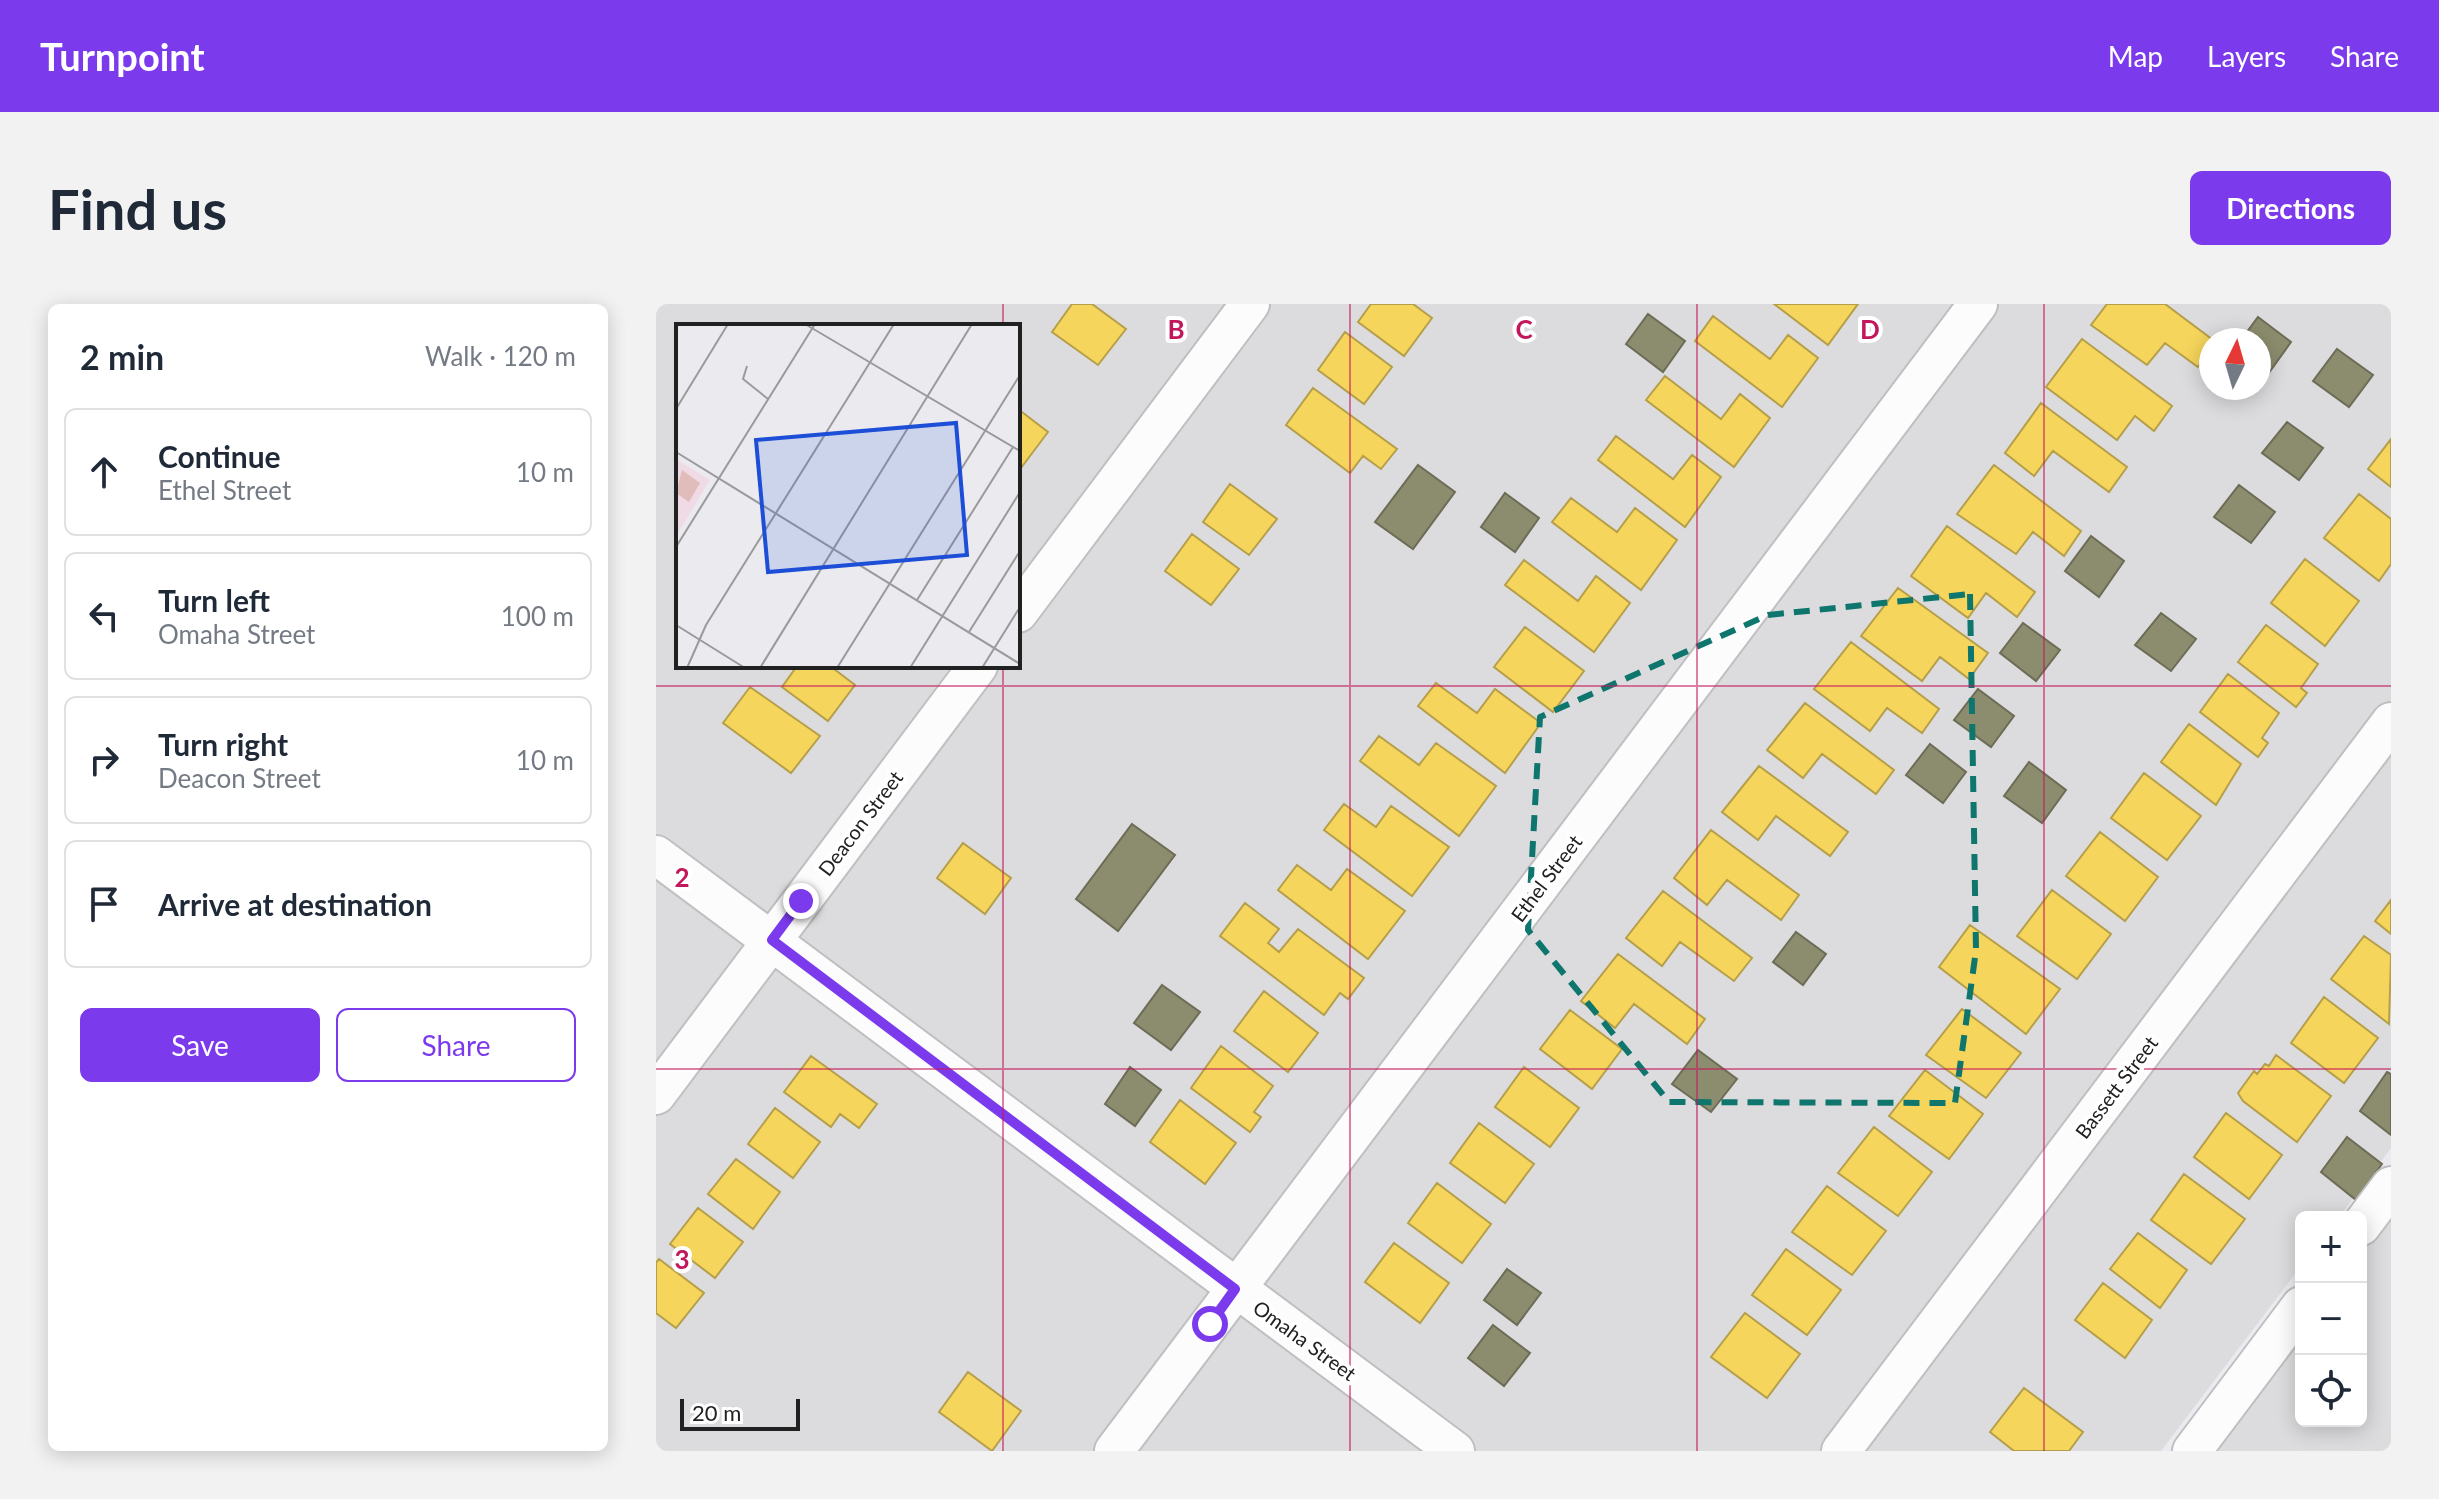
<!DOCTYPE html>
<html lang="en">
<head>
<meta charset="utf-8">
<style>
  :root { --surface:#fff; --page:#f2f2f3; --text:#1f2937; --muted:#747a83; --line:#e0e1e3; --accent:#7c3aed }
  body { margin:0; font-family:Lato,sans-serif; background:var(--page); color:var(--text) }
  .controls { position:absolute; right:24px; bottom:24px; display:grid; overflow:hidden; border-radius:12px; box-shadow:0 4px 20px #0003 }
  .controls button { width:72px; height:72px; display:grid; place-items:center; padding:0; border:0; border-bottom:2px solid var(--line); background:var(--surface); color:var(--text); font:40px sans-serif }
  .compass { position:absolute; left:1543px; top:24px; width:72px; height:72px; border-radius:50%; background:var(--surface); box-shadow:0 4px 20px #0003; rotate:5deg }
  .scale { position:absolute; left:24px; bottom:20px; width:120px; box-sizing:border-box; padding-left:8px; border:4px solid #212121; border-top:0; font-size:22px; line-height:28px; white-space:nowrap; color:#212121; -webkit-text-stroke:6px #fff; paint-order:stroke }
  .stop { position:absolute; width:24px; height:24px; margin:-18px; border:6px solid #7c3aed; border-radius:50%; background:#fff }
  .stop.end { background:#7c3aed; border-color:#fff; box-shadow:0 2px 8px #0008 }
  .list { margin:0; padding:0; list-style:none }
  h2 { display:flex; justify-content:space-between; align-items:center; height:104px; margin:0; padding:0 32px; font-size:34px }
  h2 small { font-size:26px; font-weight:400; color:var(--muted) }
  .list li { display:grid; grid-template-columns:52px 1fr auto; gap:24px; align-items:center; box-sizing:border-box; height:128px; margin:0 16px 16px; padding:0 16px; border:2px solid var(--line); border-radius:12px }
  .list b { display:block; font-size:30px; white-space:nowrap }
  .list p { margin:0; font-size:26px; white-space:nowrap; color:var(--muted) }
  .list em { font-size:26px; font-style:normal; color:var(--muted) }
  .actions { display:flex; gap:16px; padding:24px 32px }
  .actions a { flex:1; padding:18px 0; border:2px solid var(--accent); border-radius:12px; text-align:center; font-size:28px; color:var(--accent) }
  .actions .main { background:var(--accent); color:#fff }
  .icon { flex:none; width:44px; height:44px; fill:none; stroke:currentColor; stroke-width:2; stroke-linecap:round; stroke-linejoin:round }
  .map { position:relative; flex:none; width:1735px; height:1147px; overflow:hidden; border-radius:12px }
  header { display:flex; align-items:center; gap:48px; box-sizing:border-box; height:112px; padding:0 40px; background:var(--accent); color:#fff }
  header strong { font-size:38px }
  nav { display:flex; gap:44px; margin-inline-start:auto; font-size:28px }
  .intro { display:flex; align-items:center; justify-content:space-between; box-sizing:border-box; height:192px; padding:0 48px }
  h1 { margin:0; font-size:56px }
  .button { padding:20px 36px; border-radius:12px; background:var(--accent); color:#fff; font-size:28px; font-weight:700 }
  main { display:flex; gap:48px; padding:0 48px }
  aside { flex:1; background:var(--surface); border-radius:12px; box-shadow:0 4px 20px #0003 }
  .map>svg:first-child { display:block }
  .residential { fill:#dcdcde; fill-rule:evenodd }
  .homes { fill:#f6d55c; stroke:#b69f4a; stroke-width:2 }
  .industry { fill:#8c8c6e; stroke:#6c6c57; stroke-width:2 }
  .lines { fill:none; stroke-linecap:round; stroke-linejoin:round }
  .minor-casing { stroke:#bfbfc1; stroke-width:42 }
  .minor { stroke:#fcfcfd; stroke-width:38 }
  .route { stroke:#7c3aed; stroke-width:10 }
  .marked { fill:none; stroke:#0f766e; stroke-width:6; stroke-dasharray:16 10; stroke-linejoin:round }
  .grid { fill:none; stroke:#c2185b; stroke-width:2; stroke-opacity:0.55 }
  .labels { text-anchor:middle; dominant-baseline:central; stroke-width:8; stroke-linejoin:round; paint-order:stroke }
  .street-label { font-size:20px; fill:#212121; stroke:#fff }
  .inset-road { fill:none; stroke:#9a9a9d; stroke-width:2 }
  .view { fill:#1d4ed8; fill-opacity:0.15; stroke:#1d4ed8; stroke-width:4 }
  .inset-edge { fill:none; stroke:#212121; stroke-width:4 }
  .grid-label { font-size:26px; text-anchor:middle; font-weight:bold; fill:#c2185b; stroke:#fff; stroke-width:8; stroke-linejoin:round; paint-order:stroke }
</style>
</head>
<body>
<header>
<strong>Turnpoint</strong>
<nav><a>Map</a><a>Layers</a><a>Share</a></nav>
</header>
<div class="intro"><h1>Find us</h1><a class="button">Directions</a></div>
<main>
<aside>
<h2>2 min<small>Walk · 120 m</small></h2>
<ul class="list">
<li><svg class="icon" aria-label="ahead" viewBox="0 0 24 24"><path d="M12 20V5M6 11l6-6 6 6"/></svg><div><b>Continue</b><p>Ethel Street</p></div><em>10 m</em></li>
<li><svg class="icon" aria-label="left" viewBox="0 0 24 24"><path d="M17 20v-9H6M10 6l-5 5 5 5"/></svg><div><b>Turn left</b><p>Omaha Street</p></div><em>100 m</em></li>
<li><svg class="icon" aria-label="right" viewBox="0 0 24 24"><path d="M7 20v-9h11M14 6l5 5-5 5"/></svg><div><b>Turn right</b><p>Deacon Street</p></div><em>10 m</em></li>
<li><svg class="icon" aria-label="arrive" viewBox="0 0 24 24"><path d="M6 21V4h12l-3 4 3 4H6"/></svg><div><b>Arrive at destination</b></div></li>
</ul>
<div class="actions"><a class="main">Save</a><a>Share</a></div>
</aside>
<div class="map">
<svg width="1735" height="1147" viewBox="0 0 1735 1147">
  <rect width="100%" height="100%" fill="#ebebef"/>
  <path class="residential" d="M0 0H1735V844L1683 913H1645V962L1505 1147H0ZM22 22H362V362H22ZM1555 36H1603V84H1555Z
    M1735 904V1147H1550L1645 1022V1117H1705V943Z"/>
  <path class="homes" d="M416 0H436L470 25 442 61 396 28Z
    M715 0H757L776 14 748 52 702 18Z
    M1118 0H1202L1172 41Z
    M1451 0H1509L1557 36 1555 45 1542 63 1509 39 1491 61 1435 21Z
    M1057 12 1114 55 1132 31 1162 54 1126 103 1039 37Z
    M689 28 736 63 708 100 662 66Z
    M1426 35 1516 102 1498 127 1479 112 1461 136 1390 83Z
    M1009 72 1065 115 1084 90 1114 114 1078 163 990 96Z
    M657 84 741 145 725 165 707 152 694 169 630 121Z
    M1385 99 1471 163 1453 188 1397 147 1378 172 1349 149Z
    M362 105 392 128 365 164 362 162Z
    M960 132 1017 175 1036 151 1065 173 1029 223 942 156Z
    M1735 135V183L1712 165Z
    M1338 161 1425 227 1408 252 1377 228 1360 250 1301 210Z
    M574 180 621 215 593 251 547 218Z
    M1703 190 1735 215V260L1723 277 1668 234Z
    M915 194 961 228 979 204 1021 236 985 286 896 218Z
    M1291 222 1379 288 1361 313 1330 289 1312 314 1255 272Z
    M536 230 583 265 555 301 509 267Z
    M1649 255 1703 297 1669 342 1615 299Z
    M868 256 922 297 940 272 974 299 938 348 849 281Z
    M1242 284 1332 349 1313 375 1284 353 1266 377 1205 332Z
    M1610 321 1662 360 1645 384 1651 389 1640 403 1582 358Z
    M869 323 928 367 897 408 838 363Z
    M1195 338 1283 405 1266 429 1231 404 1214 427 1158 385Z
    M141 362H174L199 381 172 417 126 383Z
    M1572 370 1623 409 1606 434 1612 439 1602 453 1544 408Z
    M780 379 821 409 839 385 885 419 849 469 762 402Z
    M94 383 164 432 135 469 67 419Z
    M1149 399 1238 466 1220 490 1166 450 1147 474 1111 446Z
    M1533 420 1585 460 1560 501 1505 458Z
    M723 432 763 461 780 439 840 482 803 532 704 457Z
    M1103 462 1192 528 1174 552 1120 512 1102 536 1066 508Z
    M1488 469 1545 512 1511 556 1455 514Z
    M688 500 720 523 735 502 793 543 756 592 668 526Z
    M1055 526 1143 591 1125 616 1071 576 1051 601 1018 574Z
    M1444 528 1502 573 1469 617 1410 572Z
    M307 539 355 574 329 610 281 574Z
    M641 561 675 586 691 565 749 607 712 655 622 586Z
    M1396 586 1455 630 1421 675 1361 632Z
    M1007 587 1096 654 1078 677 1024 638 1006 662 970 634Z
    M1735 596V630L1719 617Z
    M589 599 623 625 612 639 623 648 642 625 708 674 692 695 684 689 668 711 564 632Z
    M1314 621 1404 685 1370 730 1283 663Z
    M1708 632 1735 651 1733 720 1675 675Z
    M962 650 1049 715 1031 740 978 700 959 724 925 697Z
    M608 687 662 729 632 768 578 727Z
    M1668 693 1722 734 1688 779 1635 739Z
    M1306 705 1365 749 1330 794 1270 751Z
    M914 706 966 745 936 785 884 745Z
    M565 742 617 782 598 808 605 813 594 828 535 784Z
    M1620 751 1675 792 1641 838 1587 797 1582 789 1598 767 1601 770 1609 760 1613 762Z
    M155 752 221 800 203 824 184 810 175 823 128 788Z
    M868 763 923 804 894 843 839 803Z
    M1269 766 1327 810 1293 855 1233 812Z
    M524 796 580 839 549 880 494 838Z
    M119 804 164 838 137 874 92 840Z
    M1570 809 1626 851 1593 895 1538 853Z
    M823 819 878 860 849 899 794 859Z
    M1218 823 1276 868 1242 912 1182 869Z
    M80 855 124 888 97 925 52 890Z
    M1528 870 1589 915 1555 960 1495 916Z
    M781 879 835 920 806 959 752 919Z
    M1171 882 1230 927 1196 971 1136 928Z
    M42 904 87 938 59 974 14 940Z
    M1482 929 1531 966 1504 1004 1454 965Z
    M738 939 793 979 764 1019 709 978Z
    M1130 945 1185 986 1151 1031 1096 991Z
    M3 955 48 989 20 1024 0 1009V959Z
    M1447 979 1496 1016 1469 1054 1419 1016Z
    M1089 1009 1144 1050 1111 1094 1055 1053Z
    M312 1068 365 1107 336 1147 283 1108Z
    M1368 1084 1427 1128 1413 1147H1358L1334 1128Z"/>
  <path class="industry" d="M992 10 1029 37 1007 68 970 40Z
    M1602 13 1635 38 1612 70 1603 63V36H1585Z
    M1681 45 1717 71 1693 103 1657 77Z
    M1631 118 1667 144 1643 176 1606 149Z
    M762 161 799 188 757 245 719 218Z
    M1583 181 1619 208 1595 239 1558 213Z
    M849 189 883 214 859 248 825 223Z
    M1435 232 1468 257 1443 293 1409 267Z
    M1505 309 1540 335 1515 367 1479 341Z
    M1367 319 1404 346 1380 377 1344 349Z
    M1322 385 1358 412 1335 443 1298 416Z
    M1274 440 1310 468 1287 499 1250 471Z
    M1373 458 1410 486 1386 519 1348 492Z
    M476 520 519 551 462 627 420 595Z
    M1140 628 1170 650 1147 681 1117 658Z
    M506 681 544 708 515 746 478 719Z
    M1042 746 1081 775 1055 808 1016 780Z
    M474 763 505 786 479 822 449 800Z
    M1731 768 1735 770V831L1704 807Z
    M1691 833 1726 860 1700 896 1665 868Z
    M851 965 885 989 861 1021 828 996Z
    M837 1021 874 1049 848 1082 812 1054Z"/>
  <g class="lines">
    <g class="minor-casing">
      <path id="minor" d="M362 309 594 0
        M0 551 799 1147
        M0 791 322 362
        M1705 922 1735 882
        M458 1147 1322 0
        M1185 1147 1735 418
        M1536 1147 1645 1002"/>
    </g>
    <use href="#minor" class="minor"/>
  </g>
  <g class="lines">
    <path class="route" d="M145 597 116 636 579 985 554 1020"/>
  </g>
  <path class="marked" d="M1314 290 1320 646 1299 799 1013 798 872 626 884 413 1112 311Z"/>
  <path class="grid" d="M347 0V22M694 0V1147M1041 0V1147M1388 0V1147M347 362V1147M0 382H1735M0 765H1735"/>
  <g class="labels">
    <g class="street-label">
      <text transform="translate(204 519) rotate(-53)">Deacon Street</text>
      <text transform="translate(890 574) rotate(-53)">Ethel Street</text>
      <text transform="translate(1460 783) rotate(-53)">Bassett Street</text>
      <text transform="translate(649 1036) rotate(36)">Omaha Street</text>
    </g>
  </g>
  <g transform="translate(20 20)">
    <rect width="344" height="344" fill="#ebebef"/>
    <path d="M0 135 34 156 0 212Z" fill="#f0dae6"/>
    <path d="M6 146 24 159 13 178 0 169Z" fill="#e0bcba"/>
    <path class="inset-road" d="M129 0 344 127M71 42 67 55 92 75M0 85 52 0M0 128 344 340M0 223 139 0M241 276 337 123M0 301 69 344M293 308 344 227M11 344 30 301 218 0M84 344 296 0M161 344 344 51M234 344 344 168M306 344 344 283"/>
    <path class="view" d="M280 99 291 231 92 248 80 116Z"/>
    <rect width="344" height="344" class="inset-edge"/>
  </g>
  <g class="grid-label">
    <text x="520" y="35">B</text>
    <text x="868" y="35">C</text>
    <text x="1214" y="35">D</text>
    <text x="26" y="583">2</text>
    <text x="26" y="965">3</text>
  </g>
</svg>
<div class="controls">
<button>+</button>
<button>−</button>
<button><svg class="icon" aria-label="locate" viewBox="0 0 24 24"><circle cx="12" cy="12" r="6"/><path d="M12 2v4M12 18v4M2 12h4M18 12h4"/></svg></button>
</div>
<svg class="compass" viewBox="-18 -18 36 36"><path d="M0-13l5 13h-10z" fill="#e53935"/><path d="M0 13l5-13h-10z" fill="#747a83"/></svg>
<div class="scale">20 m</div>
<div class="stop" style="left:554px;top:1020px"></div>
<div class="stop end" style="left:145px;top:597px"></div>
</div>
</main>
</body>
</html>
